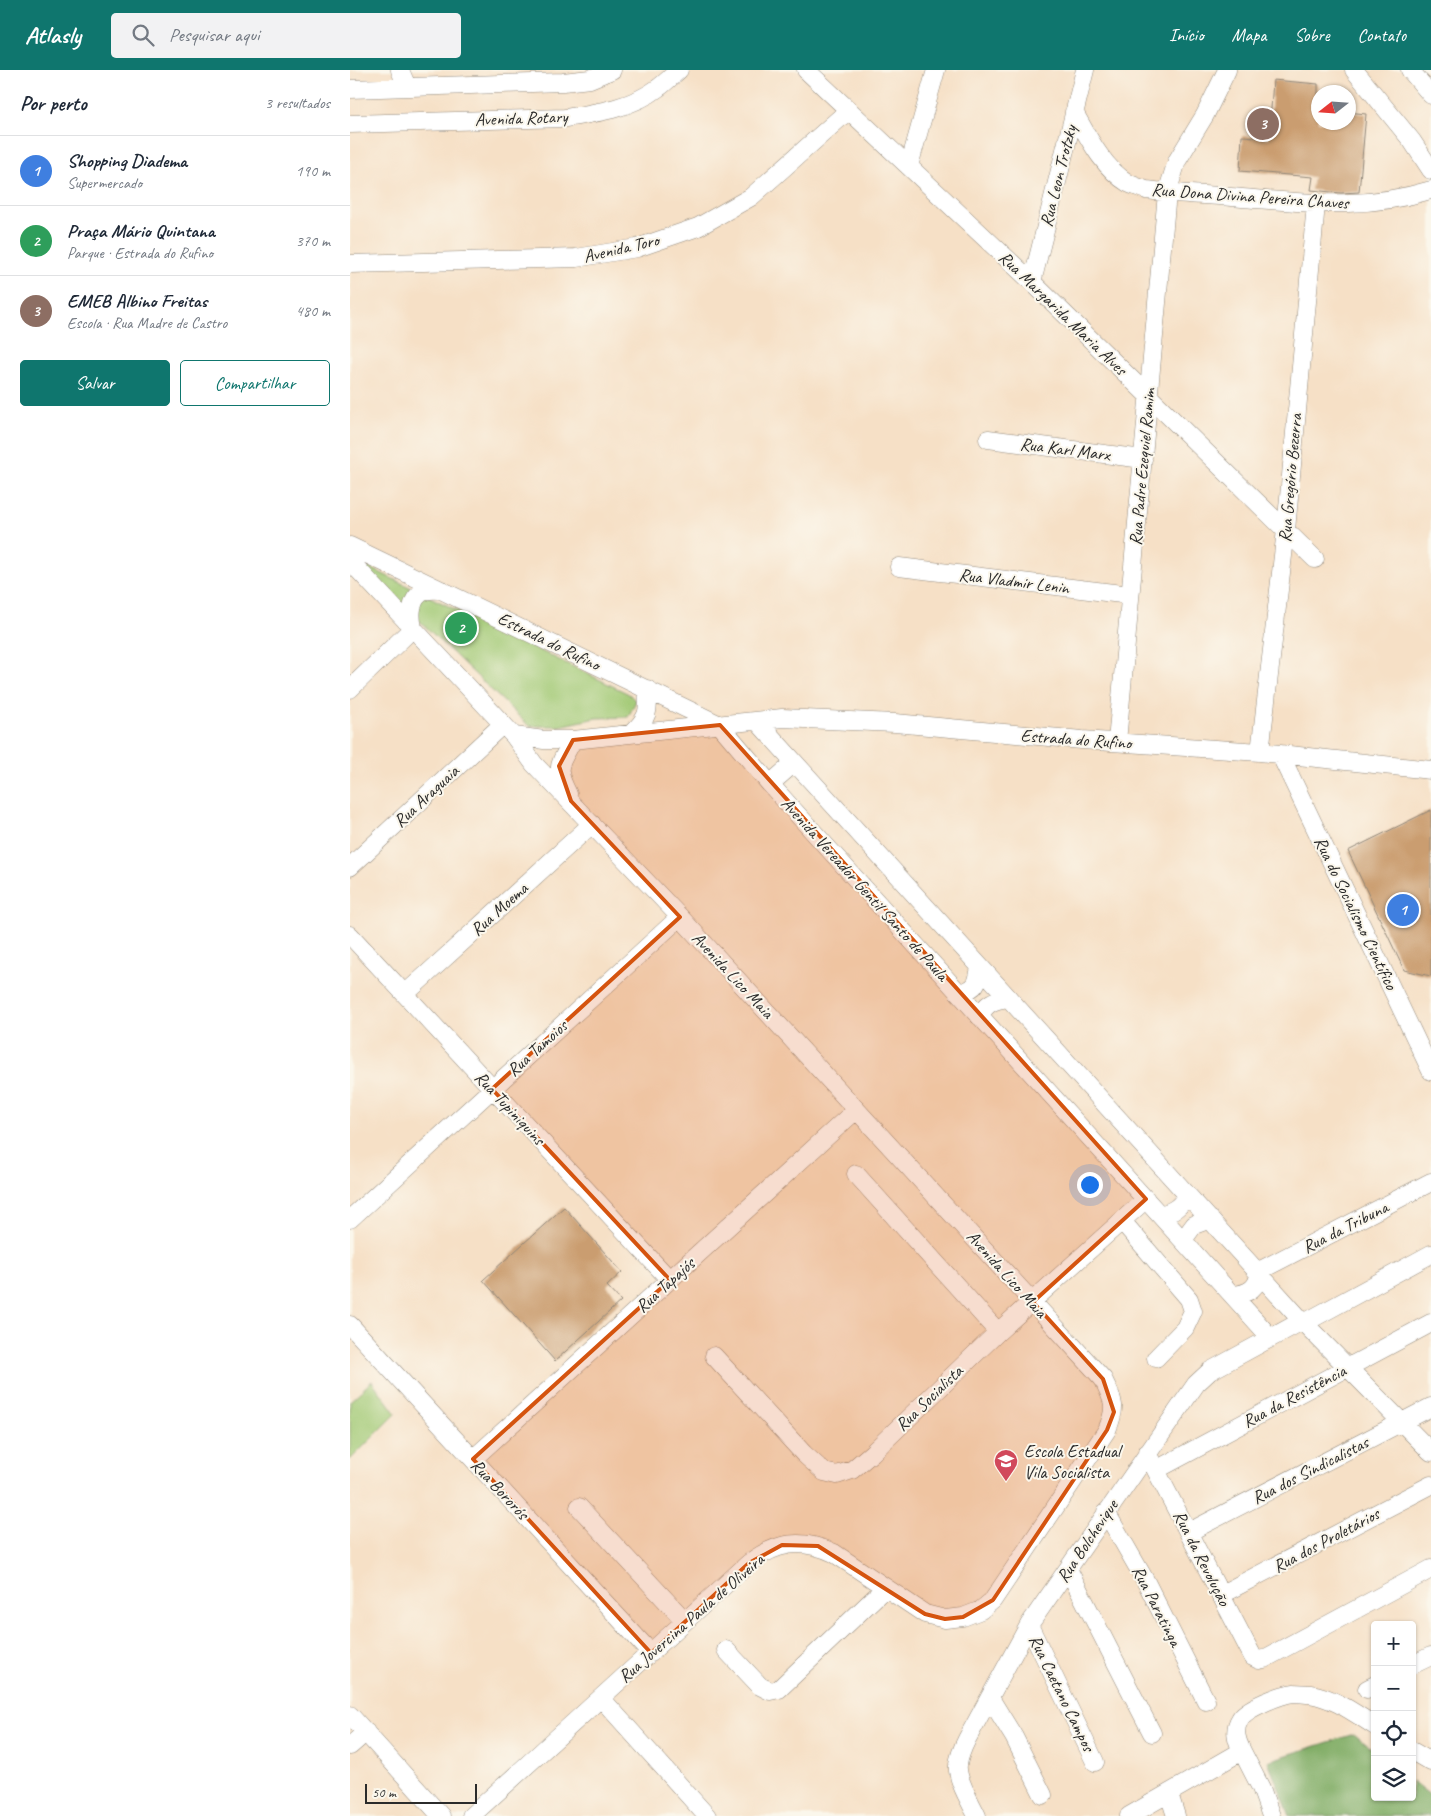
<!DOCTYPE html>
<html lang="pt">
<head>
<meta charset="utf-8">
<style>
  :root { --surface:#fff; --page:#f2f2f3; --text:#1f2937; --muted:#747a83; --line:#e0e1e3; --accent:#0f766e }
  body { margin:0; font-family:Caveat,sans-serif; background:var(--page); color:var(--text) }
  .controls { position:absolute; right:15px; bottom:15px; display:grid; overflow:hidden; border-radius:5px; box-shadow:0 1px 4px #0004 }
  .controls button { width:45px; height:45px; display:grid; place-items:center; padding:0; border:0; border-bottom:1px solid var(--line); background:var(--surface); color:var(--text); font:25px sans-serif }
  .compass { position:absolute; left:961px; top:15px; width:45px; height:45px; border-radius:50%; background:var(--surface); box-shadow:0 1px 4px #0004; rotate:253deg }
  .scale { position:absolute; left:15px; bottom:12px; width:112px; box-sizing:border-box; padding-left:5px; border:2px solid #2b2b2b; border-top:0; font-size:14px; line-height:18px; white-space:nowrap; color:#2b2b2b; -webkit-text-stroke:4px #fbf7ec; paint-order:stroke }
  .you { position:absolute; left:739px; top:1114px; width:18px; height:18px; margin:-12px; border:4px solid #fff; border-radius:50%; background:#1a73e8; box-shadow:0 0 0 8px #1a73e833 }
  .badge { display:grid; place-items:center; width:32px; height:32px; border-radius:50%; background:var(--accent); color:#fff; font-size:16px; font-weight:700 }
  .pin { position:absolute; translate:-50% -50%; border:2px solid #fff; box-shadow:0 1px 5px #0006 }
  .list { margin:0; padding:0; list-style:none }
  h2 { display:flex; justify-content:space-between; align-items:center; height:65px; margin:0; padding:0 20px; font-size:21px }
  h2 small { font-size:16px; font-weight:400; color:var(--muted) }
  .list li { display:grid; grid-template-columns:32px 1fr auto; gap:15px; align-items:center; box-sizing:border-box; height:70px; padding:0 20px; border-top:1px solid var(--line) }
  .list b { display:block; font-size:19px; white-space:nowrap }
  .list p { margin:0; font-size:16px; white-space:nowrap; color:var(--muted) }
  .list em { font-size:16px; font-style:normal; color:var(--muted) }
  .actions { display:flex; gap:10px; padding:15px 20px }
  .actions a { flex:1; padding:11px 0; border:1px solid var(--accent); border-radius:5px; text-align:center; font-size:18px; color:var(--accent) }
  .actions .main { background:var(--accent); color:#fff }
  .icon { flex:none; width:28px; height:28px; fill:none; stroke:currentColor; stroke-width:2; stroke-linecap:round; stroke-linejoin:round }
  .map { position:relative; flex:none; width:1081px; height:1746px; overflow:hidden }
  header { display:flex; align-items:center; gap:30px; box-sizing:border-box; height:70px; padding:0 25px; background:var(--accent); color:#fff }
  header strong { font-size:24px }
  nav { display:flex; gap:28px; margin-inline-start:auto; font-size:18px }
  .search { width:350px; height:45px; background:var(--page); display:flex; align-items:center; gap:12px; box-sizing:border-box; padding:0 18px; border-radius:5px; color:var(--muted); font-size:19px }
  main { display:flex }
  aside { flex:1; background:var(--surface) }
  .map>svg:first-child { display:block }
  .green { fill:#a2c974; stroke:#667a50 }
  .forest { fill:#81ad66; stroke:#566c48 }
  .building { fill:#ca9d6f }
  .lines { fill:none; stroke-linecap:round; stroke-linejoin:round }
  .minor-casing { stroke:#908678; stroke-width:19 }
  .minor { stroke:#fff; stroke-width:18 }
  .marked { fill:#d5540f; fill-opacity:0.2; stroke:#d5540f; stroke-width:4; stroke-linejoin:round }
  .labels { text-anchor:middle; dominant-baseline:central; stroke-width:4; stroke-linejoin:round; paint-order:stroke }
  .street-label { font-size:18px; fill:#2b2b2b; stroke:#fbf7ec }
  .poi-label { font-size:18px; fill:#2b2b2b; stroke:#fbf7ec; text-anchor:start }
</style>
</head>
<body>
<header>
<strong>Atlasly</strong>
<div class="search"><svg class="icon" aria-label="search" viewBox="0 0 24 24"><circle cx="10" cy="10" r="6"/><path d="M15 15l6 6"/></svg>Pesquisar aqui</div>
<nav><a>Início</a><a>Mapa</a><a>Sobre</a><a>Contato</a></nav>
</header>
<main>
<aside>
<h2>Por perto<small>3 resultados</small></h2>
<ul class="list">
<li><span class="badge" style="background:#3f7fe0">1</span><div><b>Shopping Diadema</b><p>Supermercado</p></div><em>190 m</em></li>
<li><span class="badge" style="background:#2e9e5b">2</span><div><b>Praça Mário Quintana</b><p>Parque · Estrada do Rufino</p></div><em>370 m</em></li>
<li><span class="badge" style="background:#8d6e63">3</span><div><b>EMEB Albino Freitas</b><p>Escola · Rua Madre de Castro</p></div><em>480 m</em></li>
</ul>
<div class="actions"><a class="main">Salvar</a><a>Compartilhar</a></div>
</aside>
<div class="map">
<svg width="1081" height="1746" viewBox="0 0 1081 1746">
  <rect width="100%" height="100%" fill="#fbf7ec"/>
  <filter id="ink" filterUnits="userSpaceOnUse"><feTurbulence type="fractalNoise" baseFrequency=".02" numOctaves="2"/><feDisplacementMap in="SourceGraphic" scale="10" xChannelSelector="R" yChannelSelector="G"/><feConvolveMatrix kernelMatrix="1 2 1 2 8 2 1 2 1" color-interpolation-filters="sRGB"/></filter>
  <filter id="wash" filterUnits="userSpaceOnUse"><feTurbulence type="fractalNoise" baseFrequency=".0096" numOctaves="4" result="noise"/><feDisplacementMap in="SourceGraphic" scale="20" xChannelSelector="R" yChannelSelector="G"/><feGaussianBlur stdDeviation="1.12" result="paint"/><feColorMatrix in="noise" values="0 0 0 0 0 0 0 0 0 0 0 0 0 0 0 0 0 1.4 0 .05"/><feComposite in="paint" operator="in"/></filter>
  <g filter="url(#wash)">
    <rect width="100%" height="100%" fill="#f6e0c6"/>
    <path class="green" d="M8 492 279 624 286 631 278 647 246 648 210 656H179Z
      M22 1311 46 1344 0 1390V1331Z"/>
    <path class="forest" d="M1004 1664 1025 1681V1727H1062V1711L1081 1726V1746H940L918 1691Z"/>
    <g id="blocks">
      <path class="building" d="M923 10 968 14V52H998V42L1016 44 1009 122 991 123 961 120 963 107 890 101 892 66 919 68Z
        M1081 740V906L1054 900 998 781Z
        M214 1137 272 1202 257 1216 271 1231 205 1291 133 1210Z"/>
    </g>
  </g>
  <g filter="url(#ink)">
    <use href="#blocks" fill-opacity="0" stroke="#908678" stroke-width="1"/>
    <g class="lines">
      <g class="minor-casing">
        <path id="minor" d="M50 0 57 17
          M456 0 682 212 965 489
          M1004 0 1062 71 1081 100
          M1060 0 1081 25
          M0 19 213 12 240 9 262 0
          M724 42C738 67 753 98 778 113 784 116 791 118 796 120 828 124 860 125 892 128 958 133 1015 140 1081 120
          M0 54 215 48C246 43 282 38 308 18 315 13 322 6 329 0
          M559 96 586 0
          M0 194 226 188 287 178 348 157 401 127 499 40
          M682 212 735 0
          M638 369 793 389
          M0 476 370 655 420 714 921 1268
          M0 491 164 666 184 694 330 847 753 1309C764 1332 767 1336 757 1360L643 1530 631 1540 613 1547 595 1549 575 1544 484 1483C451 1468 427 1472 399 1493L121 1746
          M549 497 780 525
          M0 619 63 558C60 545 60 527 75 521 80 519 87 520 92 520
          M407 651 952 1251 1081 1382
          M281 664C299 647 299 642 297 619
          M164 666 194 670H223L432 648 545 653 732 670 910 682 1081 700
          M767 672 817 123 827 91 855 45 877 0
          M910 682 936 460 966 134
          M930 684 1081 1001
          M420 714 444 693
          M218 724C204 696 209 696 223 670
          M0 797 153 654
          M0 865 320 1210
          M55 924 242 754
          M610 924C627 917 627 915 630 897
          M629 946C637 933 643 930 658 928
          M506 1104 648 1262
          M810 1145C824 1141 831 1137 837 1124
          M0 1149 330 847
          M772 1151 839 1229 843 1241 835 1258 806 1288
          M833 1170 844 1155 860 1149
          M883 1225C898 1224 909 1218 909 1201L1081 1112
          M954 1253 1081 1184
          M0 1255 301 1583
          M364 1286 454 1384 474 1402 487 1405 502 1400 522 1383 648 1262 796 1129
          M797 1383 903 1587 909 1590 914 1589 1081 1499
          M123 1389 506 1040
          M806 1400 1081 1253
          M229 1437 335 1551
          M756 1442 795 1510 856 1631
          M839 1462 1081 1337
          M718 1499 802 1663
          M870 1525 1081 1415
          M679 1555 745 1692
          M376 1580 410 1616 420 1621 429 1619 535 1518
          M1062 1595 1081 1586
          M1017 1619 1025 1615
          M251 1628 357 1746
          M640 1628 664 1667 693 1725
          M0 1645 91 1746
          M0 1676 16 1662
          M892 1681 911 1718 921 1746
          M1062 1681 1081 1692
          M819 1724 826 1746
          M627 1746C621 1733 606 1709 608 1695 609 1685 613 1677 617 1669L679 1555 846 1314 860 1301 952 1251
          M779 1746 892 1681C887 1671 883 1660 890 1649 896 1638 932 1624 944 1623 949 1623 955 1624 960 1624 985 1628 1004 1643 1025 1656"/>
      </g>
      <use href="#minor" class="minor"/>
    </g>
  </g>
  <path class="marked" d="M370 655 796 1129 683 1232 753 1309 764 1342 757 1360 643 1530 613 1547 595 1549 575 1544 468 1476 432 1475 399 1493 301 1583 123 1389 320 1210 142 1019 330 847 221 731 209 696 223 670Z"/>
  <defs>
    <g id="school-pin" transform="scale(1.25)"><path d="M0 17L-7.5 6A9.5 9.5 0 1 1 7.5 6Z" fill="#d1495b" stroke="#fbf7ec"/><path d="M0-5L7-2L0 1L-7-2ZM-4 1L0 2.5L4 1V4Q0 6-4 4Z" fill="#fff"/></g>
  </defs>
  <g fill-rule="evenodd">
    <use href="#school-pin" x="656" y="1391"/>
  </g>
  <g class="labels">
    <g class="street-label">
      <text transform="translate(171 48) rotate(-2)">Avenida Rotary</text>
      <text transform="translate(708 106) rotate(-76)">Rua Leon Trotzky</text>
      <text transform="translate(900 126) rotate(4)">Rua Dona Divina Pereira Chaves</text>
      <text transform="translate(271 178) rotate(-13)">Avenida Toro</text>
      <text transform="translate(713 243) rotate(44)">Rua Margarida Maria Alves</text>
      <text transform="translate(715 379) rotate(7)">Rua Karl Marx</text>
      <text transform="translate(792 397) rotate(-85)">Rua Padre Ezequiel Ramim</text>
      <text transform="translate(940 408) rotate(-85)">Rua Gregório Bezerra</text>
      <text transform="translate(664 511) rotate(7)">Rua Vladmir Lenin</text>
      <text transform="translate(199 571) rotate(26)">Estrada do Rufino</text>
      <text transform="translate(726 669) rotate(4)">Estrada do Rufino</text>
      <text transform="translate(76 726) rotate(-43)">Rua Araguaia</text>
      <text transform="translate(515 819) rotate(48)">Avenida Vereador Gentil Santo de Paula</text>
      <text transform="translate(149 839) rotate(-42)">Rua Moema</text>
      <text transform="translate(1006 843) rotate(64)">Rua do Socialismo Científico</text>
      <text transform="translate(383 905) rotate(47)">Avenida Lico Maia</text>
      <text transform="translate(187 978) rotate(-42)">Rua Tamoios</text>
      <text transform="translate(160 1038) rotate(47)">Rua Tupiniquins</text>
      <text transform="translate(995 1157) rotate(-27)">Rua da Tribuna</text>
      <text transform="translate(657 1204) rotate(48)">Avenida Lico Maia</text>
      <text transform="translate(315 1215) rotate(-42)">Rua Tapajós</text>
      <text transform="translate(944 1326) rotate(-28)">Rua da Resistência</text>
      <text transform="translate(579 1328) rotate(-44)">Rua Socialista</text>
      <text transform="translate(960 1400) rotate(-27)">Rua dos Sindicalistas</text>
      <text transform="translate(150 1419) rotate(47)">Rua Bororós</text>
      <text transform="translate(976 1470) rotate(-28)">Rua dos Proletários</text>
      <text transform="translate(737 1471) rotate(-56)">Rua Bolchevique</text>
      <text transform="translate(852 1488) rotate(63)">Rua da Revolução</text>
      <text transform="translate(807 1536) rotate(63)">Rua Paratinga</text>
      <text transform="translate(341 1548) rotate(-41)">Rua Jovercina Paula de Oliveira</text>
      <text transform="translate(712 1623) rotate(64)">Rua Caetano Campos</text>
    </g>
    <g class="poi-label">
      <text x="674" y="1381">Escola Estadual<tspan x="674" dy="21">Vila Socialista</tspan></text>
    </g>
  </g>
</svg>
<div class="controls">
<button>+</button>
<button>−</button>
<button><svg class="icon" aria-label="locate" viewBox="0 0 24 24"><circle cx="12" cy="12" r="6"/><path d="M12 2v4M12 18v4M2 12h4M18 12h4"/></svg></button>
<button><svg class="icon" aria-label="layers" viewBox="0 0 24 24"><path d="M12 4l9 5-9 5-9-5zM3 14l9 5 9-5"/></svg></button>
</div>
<svg class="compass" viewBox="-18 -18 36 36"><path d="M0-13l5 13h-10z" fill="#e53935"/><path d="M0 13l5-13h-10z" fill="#747a83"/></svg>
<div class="scale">50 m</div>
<div class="you"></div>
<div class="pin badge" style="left:1053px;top:840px;background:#3f7fe0">1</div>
<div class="pin badge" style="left:111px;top:558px;background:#2e9e5b">2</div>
<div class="pin badge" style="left:913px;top:54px;background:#8d6e63">3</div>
</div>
</main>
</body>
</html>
